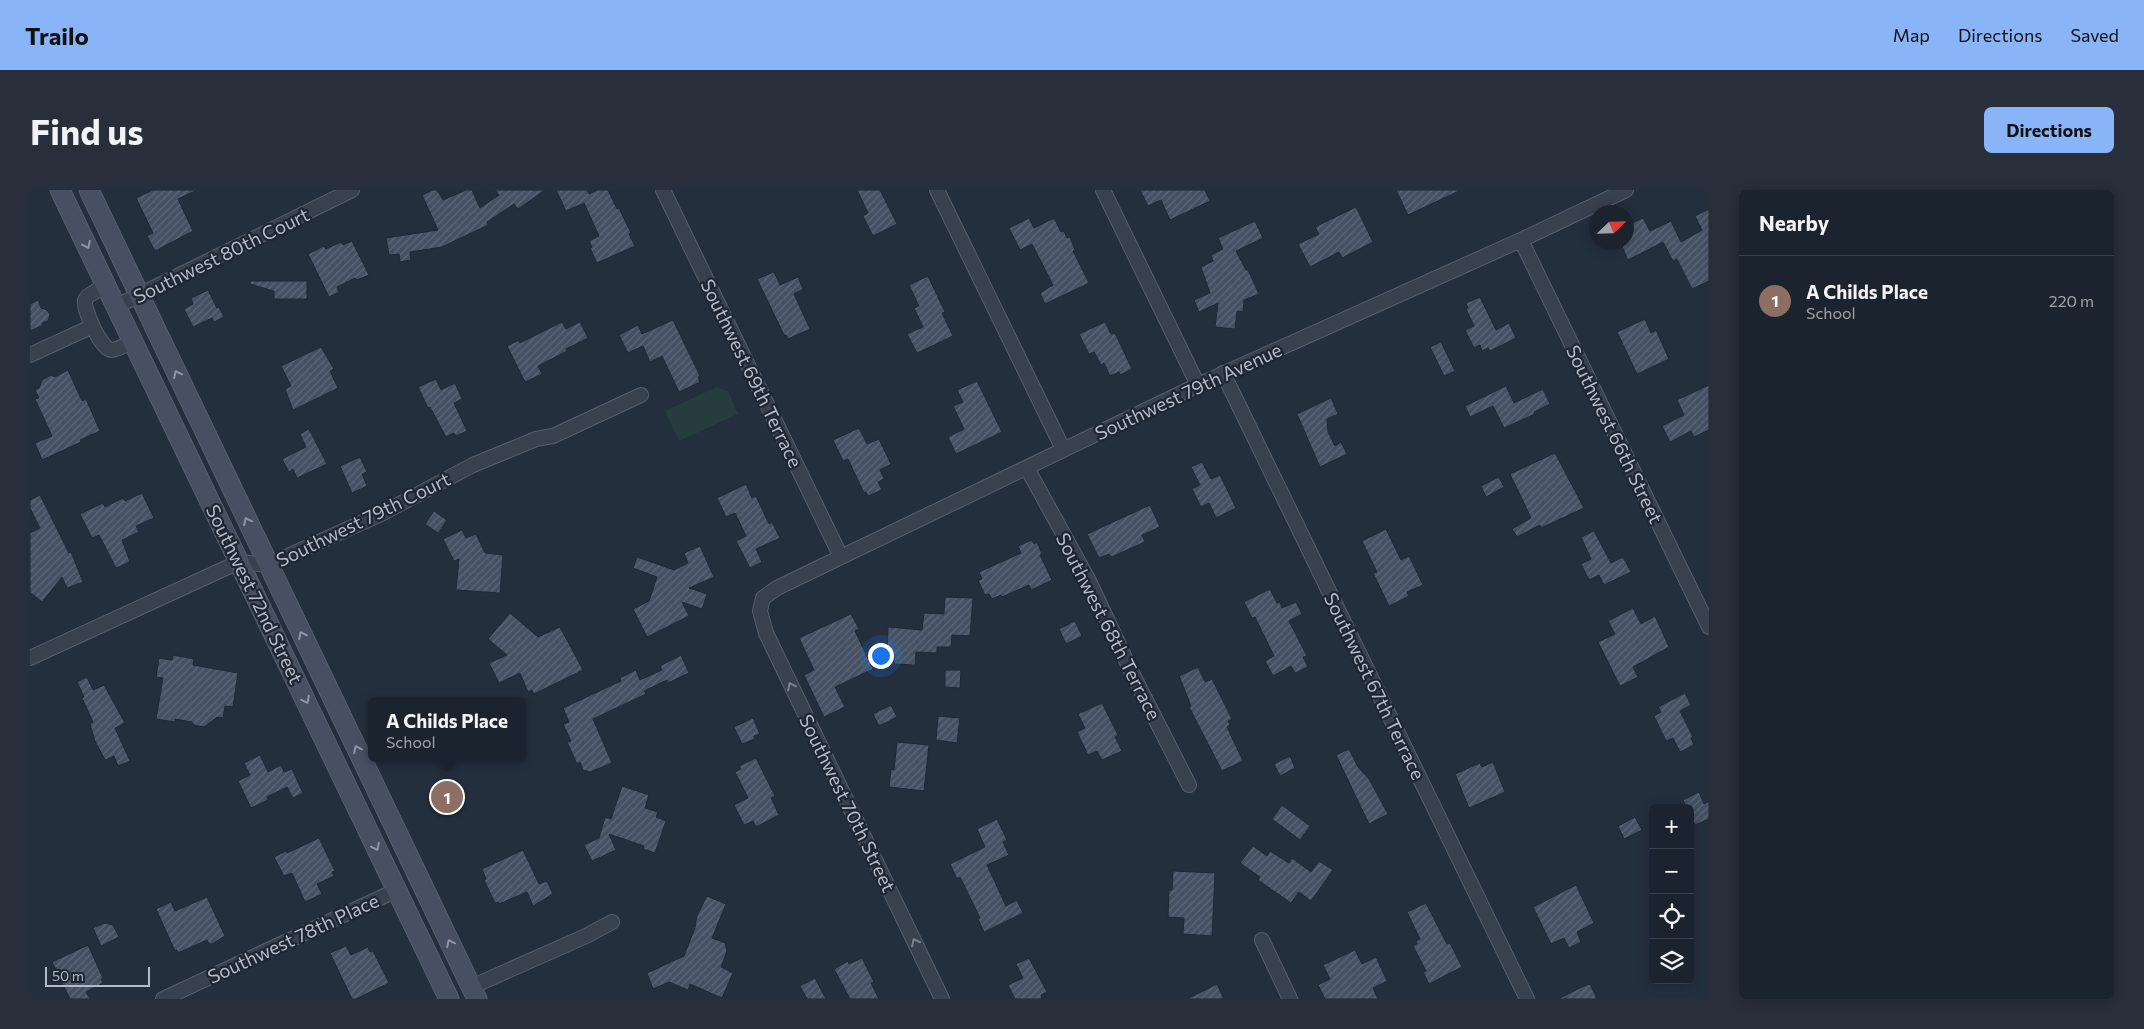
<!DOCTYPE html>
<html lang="en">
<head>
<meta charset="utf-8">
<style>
  :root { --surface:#1b232e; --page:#282f3a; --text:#f1f3f6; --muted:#a0a4aa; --line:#39404a; --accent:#8ab4f8 }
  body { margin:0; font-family:Commissioner,sans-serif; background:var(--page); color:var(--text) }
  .controls { position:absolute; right:15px; bottom:15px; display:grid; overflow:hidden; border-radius:8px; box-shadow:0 2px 12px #0003 }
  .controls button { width:45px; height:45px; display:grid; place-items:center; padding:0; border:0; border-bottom:1px solid var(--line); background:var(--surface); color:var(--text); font:25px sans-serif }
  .compass { position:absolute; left:1559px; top:15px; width:45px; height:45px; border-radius:50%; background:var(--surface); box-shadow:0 2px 12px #0003; rotate:67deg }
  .scale { position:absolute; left:15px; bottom:12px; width:105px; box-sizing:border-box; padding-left:5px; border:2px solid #b4bcc9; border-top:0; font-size:14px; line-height:18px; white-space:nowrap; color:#b4bcc9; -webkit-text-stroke:4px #1d2633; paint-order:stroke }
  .you { position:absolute; left:850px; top:465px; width:18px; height:18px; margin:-12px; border:4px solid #fff; border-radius:50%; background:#1a73e8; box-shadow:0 0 0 8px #1a73e833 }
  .badge { display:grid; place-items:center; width:32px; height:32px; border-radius:50%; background:var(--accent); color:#fff; font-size:16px; font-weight:700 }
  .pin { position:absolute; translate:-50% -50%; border:2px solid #fff; box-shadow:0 1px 5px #0006 }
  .popup { position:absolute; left:338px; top:507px; width:158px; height:65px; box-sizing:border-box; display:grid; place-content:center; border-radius:8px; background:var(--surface); filter:drop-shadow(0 1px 4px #0005); font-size:16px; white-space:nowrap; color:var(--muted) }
  .popup b { font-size:19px; color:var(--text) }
  .popup::after { content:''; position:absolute; left:50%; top:100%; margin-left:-10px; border:10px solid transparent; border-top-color:var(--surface) }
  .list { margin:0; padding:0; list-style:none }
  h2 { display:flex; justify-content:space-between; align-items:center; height:65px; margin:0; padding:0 20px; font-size:21px }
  h2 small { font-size:16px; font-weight:400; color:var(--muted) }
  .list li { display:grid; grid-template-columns:32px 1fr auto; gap:15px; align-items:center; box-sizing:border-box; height:90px; padding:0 20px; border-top:1px solid var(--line) }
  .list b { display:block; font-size:19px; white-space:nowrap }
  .list p { margin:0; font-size:16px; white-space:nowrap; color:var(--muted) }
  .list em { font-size:16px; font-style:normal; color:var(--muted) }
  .icon { flex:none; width:28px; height:28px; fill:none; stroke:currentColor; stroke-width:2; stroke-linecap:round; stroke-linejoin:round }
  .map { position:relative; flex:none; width:1679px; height:809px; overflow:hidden; border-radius:8px }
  header { display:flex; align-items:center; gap:30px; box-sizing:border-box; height:70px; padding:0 25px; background:var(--accent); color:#111 }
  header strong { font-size:24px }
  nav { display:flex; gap:28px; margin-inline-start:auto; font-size:18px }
  .intro { display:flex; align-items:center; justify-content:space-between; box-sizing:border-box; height:120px; padding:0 30px }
  h1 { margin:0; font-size:35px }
  .button { padding:12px 22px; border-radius:8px; background:var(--accent); color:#111; font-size:18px; font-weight:700 }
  main { display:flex; gap:30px; padding:0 30px }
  aside { flex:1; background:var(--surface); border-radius:8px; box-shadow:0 2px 12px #0003 }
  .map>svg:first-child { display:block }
  .green { fill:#263c3f }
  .building { fill:url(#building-hatch); stroke:#1f2835 }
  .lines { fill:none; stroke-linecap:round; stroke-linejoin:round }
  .minor-casing { stroke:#565f6c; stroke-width:16 }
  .secondary-casing { stroke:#565f6c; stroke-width:21 }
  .minor { stroke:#38414e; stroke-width:14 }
  .secondary { stroke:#465061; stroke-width:19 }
  .oneway { stroke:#8e96a5 }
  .oneway2 { stroke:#7c8592 }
  .labels { text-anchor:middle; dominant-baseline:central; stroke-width:4.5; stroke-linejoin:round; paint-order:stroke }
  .street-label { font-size:19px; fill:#b4bcc9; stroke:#1d2633 }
</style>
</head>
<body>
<header>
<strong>Trailo</strong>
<nav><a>Map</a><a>Directions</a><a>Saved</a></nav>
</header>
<div class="intro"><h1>Find us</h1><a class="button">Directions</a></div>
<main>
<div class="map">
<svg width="1679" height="809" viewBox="0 0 1679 809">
  <defs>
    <pattern id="building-hatch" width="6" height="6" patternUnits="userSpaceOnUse" patternTransform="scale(1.25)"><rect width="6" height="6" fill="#455162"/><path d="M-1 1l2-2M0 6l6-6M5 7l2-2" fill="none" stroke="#5d6877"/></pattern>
  </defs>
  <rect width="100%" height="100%" fill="#242f3e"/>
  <path class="green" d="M687 197 698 201 708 224 649 251 635 221Z"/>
  <path class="building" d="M123 0H167L148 9 163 41 125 61 117 46 123 43 106 8Z
    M403 0H407L413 10 436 0H442L450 18 469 5 465 0H515L488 19 484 14 457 32 458 35 412 57 380 62 381 70 370 72 369 64 359 65 356 48 408 40 392 5Z
    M526 0H557L559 4 567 0H578L587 19 589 18 601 43 599 44 605 56 567 73 560 58 562 57 559 51 569 46 554 13 536 21Z
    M827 0H850L867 34 843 46 833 26 838 23Z
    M1110 0H1175L1180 11 1140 30 1131 10 1118 16Z
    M1366 0H1431L1378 25Z
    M1326 17 1343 52 1312 68 1309 62 1280 77 1268 54 1289 44 1285 37Z
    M1679 19V91L1662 99 1647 69 1643 71 1633 52 1598 70 1590 52H1596V36L1613 28 1620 41 1641 31 1651 52 1672 40 1665 26Z
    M999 28 1004 38 1024 28 1031 42 1034 41 1037 48 1040 47 1045 60 1043 61 1059 93 1015 114 1010 103 1023 95 1002 54 990 60 979 38Z
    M1225 31 1233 48 1206 61 1216 80H1218L1229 104 1214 110 1213 122 1207 121 1205 139 1185 137 1188 113 1169 122 1164 110 1180 103 1171 77 1183 71 1181 65 1193 59 1188 48Z
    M322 51 339 85 327 90 325 88 307 97 309 102 299 107 278 64 294 56 296 59 311 52 313 55Z
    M744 82 750 95 768 87 773 99 764 104 780 139 758 149 756 145H754L727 89Z
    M898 86 915 122 912 123 923 146 887 163 877 144 893 137 884 118 889 116 879 95Z
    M220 91H277V109H244V101L220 94Z
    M178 100 187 118 189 117 194 127 184 132 182 128 163 137 154 119 163 114 161 108Z
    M1450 107 1466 140 1479 133 1486 148 1460 161 1458 158 1452 161 1450 155 1444 158 1435 140 1444 136 1436 119 1438 118 1436 113Z
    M8 110 11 118 17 120 20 125 18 131 12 133 13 135 0 141V114Z
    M1615 129 1621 143 1626 140 1639 169 1607 184 1587 142Z
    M643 130 670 186 668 187 670 192 649 202 632 166 620 172 613 156 598 163 589 145 608 135 612 144Z
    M532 132 536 139 550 132 558 148 536 159 537 161 508 176 512 184 495 192 477 156 489 150 490 153Z
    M1075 132 1081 144 1085 143 1102 179 1090 185 1089 182 1080 186 1074 173 1071 175 1064 162 1059 164 1049 144Z
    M1411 152 1425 181 1414 186 1400 157Z
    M291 157 304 179 300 181 308 198 263 220 255 199 261 196 251 176Z
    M38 180 52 211 56 209 70 241 50 250 51 252 12 270 5 253 22 246 5 209 9 208 5 200 9 198 12 190 21 185 25 187Z
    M406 189 411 200 425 193 432 209 424 213 437 241 426 246 424 243 416 247 400 217 398 218 388 197Z
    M947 191 972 242 926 264 918 247 934 239 923 216 933 212 927 200Z
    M1679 195V240L1664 247 1661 241 1640 252 1632 236 1654 225 1647 210Z
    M1476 196 1484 213 1513 199 1520 214 1504 222 1505 224 1474 238 1463 216 1440 227 1435 216Z
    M1301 208 1308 224 1297 229 1298 242 1305 256 1311 252 1317 264 1290 277 1267 224Z
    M829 238 837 254 849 249 861 274 850 280 854 289 848 292 852 300 838 306 836 302 834 303 818 269 813 271 803 250Z
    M279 239 297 274 267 288 263 279 259 282 252 269 276 257 270 244Z
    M1525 263 1554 318 1511 338 1510 335 1487 347 1482 339 1501 328 1480 284Z
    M330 267 337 282 332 284 337 296 322 303 310 276Z
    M1172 272 1181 289 1190 285 1206 318 1186 328 1179 313 1171 317 1162 299 1170 295 1161 277Z
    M1469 287 1474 297 1456 307 1451 296Z
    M716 294 722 308 726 306 739 334 742 332 750 348 726 359 732 372 720 378 706 351 716 346 705 323 696 327 687 308Z
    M112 303 124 328 106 336 109 342 92 350 100 372 86 378 69 345 62 348 50 324 73 313 75 317 93 308 95 311Z
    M10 305 39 363 41 362 53 392 37 398 32 387 12 412 0 402V343L10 338 0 318V310Z
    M1120 315 1130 337 1112 345 1115 352 1081 367 1079 364 1069 368 1057 344Z
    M404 321 417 330 408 343 395 334Z
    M1356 339 1371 370 1379 366 1393 395 1377 402 1379 406 1359 416 1343 383 1347 382 1332 351Z
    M432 340 436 348 446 344 455 363 473 365 470 403 426 400 429 369 424 371 413 349Z
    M1564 341 1581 373 1593 367 1601 382 1574 395 1569 385 1559 390 1551 374 1561 369 1551 347Z
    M1002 350 1004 354 1007 352 1012 364 1010 365 1022 390 1001 400 999 395 972 407 971 405 962 409 959 404 955 405 948 390 952 389 949 382 991 363 988 356Z
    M670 356 684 387 659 398 677 404 672 419 652 412 659 426 617 447 603 419 619 411 627 387 603 378 607 367 644 380 658 373 654 363Z
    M1240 399 1247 413 1250 412 1252 418 1266 412 1272 424 1259 431 1277 466 1273 467 1278 477 1265 483 1261 476 1243 486 1235 471 1244 466 1225 427 1222 428 1214 412Z
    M915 407 943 408 940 446 922 445 921 457H907V463L886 462 885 475 864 474V464L857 463 858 437 892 440 894 423 914 424Z
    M1603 418 1611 434 1625 426 1639 457 1603 477 1608 487 1590 496 1568 452 1585 444 1578 431Z
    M480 423 508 447 530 437 553 480 504 504 502 500 498 502 490 483 469 493 459 473 477 465 458 449Z
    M821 424 829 439 825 441 843 479 805 497 815 517 794 527 774 485 784 480 769 448Z
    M1045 431 1052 446 1036 454 1029 439Z
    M143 465 164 469 163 475 208 483 203 517 195 516 193 528 187 527 174 537 164 535 162 532 145 529V532L126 529 133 488 126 487 129 468 142 470Z
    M651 465 659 483 638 493 637 490 614 501 616 504 563 529 582 573 560 582 553 580 550 572 547 574 537 552 541 551 533 534 539 532 533 518 591 491 590 488 606 480 610 490 632 480 630 476Z
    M1168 477 1175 492 1182 489 1202 529 1198 531 1200 535 1197 537 1213 571 1192 581 1159 517 1161 516 1149 486Z
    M915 480H931L930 498 915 497Z
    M57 487 63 500 74 495 95 533 85 538 100 571 88 576 84 566 75 570 65 551 60 534 63 532 52 508 54 507 47 492Z
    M1655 503 1661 515 1650 521 1663 547 1661 548 1664 555 1650 562 1643 548 1636 551 1624 526 1631 522 1628 517Z
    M1072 513 1088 545 1085 547 1092 561 1072 570 1067 561 1058 565 1047 542 1055 538 1048 524Z
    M861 515 867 527 849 536 843 524Z
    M908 526 930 528 927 553 906 550Z
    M723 528 730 544 724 546 725 549 712 554 704 537Z
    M867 552 899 555 894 601 859 597 861 579 864 580Z
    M1319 559 1328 577 1339 589 1358 624 1339 634 1306 565Z
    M230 565 238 582 251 575 254 582 262 579 273 603 263 608 257 597 237 607 238 610 221 618 208 591 220 585 214 573Z
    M1260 566 1265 578 1250 586 1244 574Z
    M726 568 745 606 741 608 749 625 726 637 723 631 714 635 704 615 718 608 705 582 711 579 709 576Z
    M1463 572 1475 602 1439 618 1425 584 1450 573 1452 577Z
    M592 596 619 605 615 618 628 622 626 627 636 631 625 663 613 659 614 656 579 644 586 660 562 671 554 655 569 648 575 627 581 629Z
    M1669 602 1674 614 1679 611V629L1665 635 1660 624V618H1657L1653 610Z
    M1252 615 1280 636 1270 650 1242 629Z
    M1605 627 1612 640 1594 649 1588 636Z
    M967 629 977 650 973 652 979 665 957 675 976 716 987 710 993 723 954 742 948 729 950 728 930 687 927 689 920 674 955 657 947 639Z
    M289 648 305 681 302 682 304 686 287 694 292 704 275 712 262 683 254 686 244 667 256 661 257 663Z
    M1223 656 1237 666 1240 661 1259 673 1262 668 1281 682 1289 671 1303 680 1281 711 1269 702 1261 713 1228 690 1230 687 1210 673Z
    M493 660 509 694 517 691 523 704 503 716 497 702 469 714 468 712 465 713 454 690 456 689 452 679Z
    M1143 681 1185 683 1182 746 1153 744 1154 728 1138 727 1139 700H1142Z
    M1546 695 1564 733 1547 742 1551 752 1539 758 1534 748 1521 754 1503 717Z
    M677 706 696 714 682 748 695 753 697 761 691 777 703 783 692 808 660 794 658 800 639 792 623 799 617 783 654 766 666 735H665L667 726Z
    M177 707 195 746 182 754H179L177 750 148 763 147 760 145 761 126 719 141 712 145 721Z
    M1396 713 1417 754 1420 753 1432 777 1399 794 1393 782 1396 781 1383 756 1387 754 1386 751 1390 749 1377 722Z
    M75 733 83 735 89 747 71 756 63 738Z
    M58 755 73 788 71 789 73 793 56 802 60 809H40L22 772Z
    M316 756 321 765 338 757 340 762 343 761 359 793 326 809H322L300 763Z
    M1325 760 1332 774 1346 767 1357 791 1343 798 1348 809H1295L1288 795 1300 789 1293 775Z
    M832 768 844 792 841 793 849 809H820L804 779 818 771 819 774Z
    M999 768 1017 802 1011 805 1012 809H985L978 795 993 788 986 774Z
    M785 788 796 809H777L770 796Z
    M1187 794 1194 809H1157Z
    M1560 794 1567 809H1528L1554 796Z"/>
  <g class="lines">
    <g class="minor-casing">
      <path id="minor" d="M633 0 811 367
        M907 0 1033 259
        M1073 0 1168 195
        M1491 50 1679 437
        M76 95 58 106 55 110C53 119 71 159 81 160 88 160 97 154 103 151
        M87 116 322 0
        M0 165 63 136
        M1193 183 1497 809
        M997 278 1058 389 1104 487 1159 595
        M0 468 209 372 238 375 351 324 443 275 506 249 523 246 611 205
        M1232 750 1260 809
        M441 797 556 746 582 732
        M133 809 367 700
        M912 809 736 443 730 421 733 408 747 398 811 367 1168 195 1491 50 1596 0"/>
    </g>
    <g class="secondary-casing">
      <path id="secondary" d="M30 0 419 809
        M59 0 447 809"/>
    </g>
    <use href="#minor" class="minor"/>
    <use href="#secondary" class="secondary"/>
  </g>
  <defs><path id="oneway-chevron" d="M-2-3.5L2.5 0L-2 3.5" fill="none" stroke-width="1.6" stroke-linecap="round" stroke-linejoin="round" transform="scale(1.25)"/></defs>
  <g class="oneway">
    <use href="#oneway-chevron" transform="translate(57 55) rotate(64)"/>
    <use href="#oneway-chevron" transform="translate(147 184) rotate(-115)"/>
    <use href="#oneway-chevron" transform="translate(217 331) rotate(-116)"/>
    <use href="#oneway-chevron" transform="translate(272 445) rotate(-116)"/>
    <use href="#oneway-chevron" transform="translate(276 510) rotate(64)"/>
    <use href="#oneway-chevron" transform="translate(327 559) rotate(-116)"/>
    <use href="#oneway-chevron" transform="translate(346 657) rotate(64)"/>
    <use href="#oneway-chevron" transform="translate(420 753) rotate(-116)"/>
  </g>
  <g class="oneway2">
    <use href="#oneway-chevron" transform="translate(761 496) rotate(-116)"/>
    <use href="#oneway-chevron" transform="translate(885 752) rotate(-116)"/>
  </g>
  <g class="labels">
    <g class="street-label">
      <text transform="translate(191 65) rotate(-26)">Southwest 80th Court</text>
      <text transform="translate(722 183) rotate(64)">Southwest 69th Terrace</text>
      <text transform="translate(1158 201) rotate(-25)">Southwest 79th Avenue</text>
      <text transform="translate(1585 244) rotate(64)">Southwest 66th Street</text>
      <text transform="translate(333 329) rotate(-26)">Southwest 79th Court</text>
      <text transform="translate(225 404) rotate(64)">Southwest 72nd Street</text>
      <text transform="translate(1079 436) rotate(63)">Southwest 68th Terrace</text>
      <text transform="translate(1345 496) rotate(64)">Southwest 67th Terrace</text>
      <text transform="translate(818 613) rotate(64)">Southwest 70th Street</text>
      <text transform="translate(263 748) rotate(-25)">Southwest 78th Place</text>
    </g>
  </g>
</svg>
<div class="controls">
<button>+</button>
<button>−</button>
<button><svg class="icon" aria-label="locate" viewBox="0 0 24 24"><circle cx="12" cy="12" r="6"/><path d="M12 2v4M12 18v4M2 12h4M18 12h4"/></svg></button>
<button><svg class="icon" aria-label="layers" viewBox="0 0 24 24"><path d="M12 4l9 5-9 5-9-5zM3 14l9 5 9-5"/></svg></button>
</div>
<svg class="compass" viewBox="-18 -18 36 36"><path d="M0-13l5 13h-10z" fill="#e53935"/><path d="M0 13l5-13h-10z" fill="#a0a4aa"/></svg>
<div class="scale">50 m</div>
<div class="you"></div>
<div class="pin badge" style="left:417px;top:607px;background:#8d6e63">1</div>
<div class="popup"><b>A Childs Place</b>School</div>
</div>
<aside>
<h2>Nearby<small></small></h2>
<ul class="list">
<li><span class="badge" style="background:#8d6e63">1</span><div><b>A Childs Place</b><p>School</p></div><em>220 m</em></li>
</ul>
</aside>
</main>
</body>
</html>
